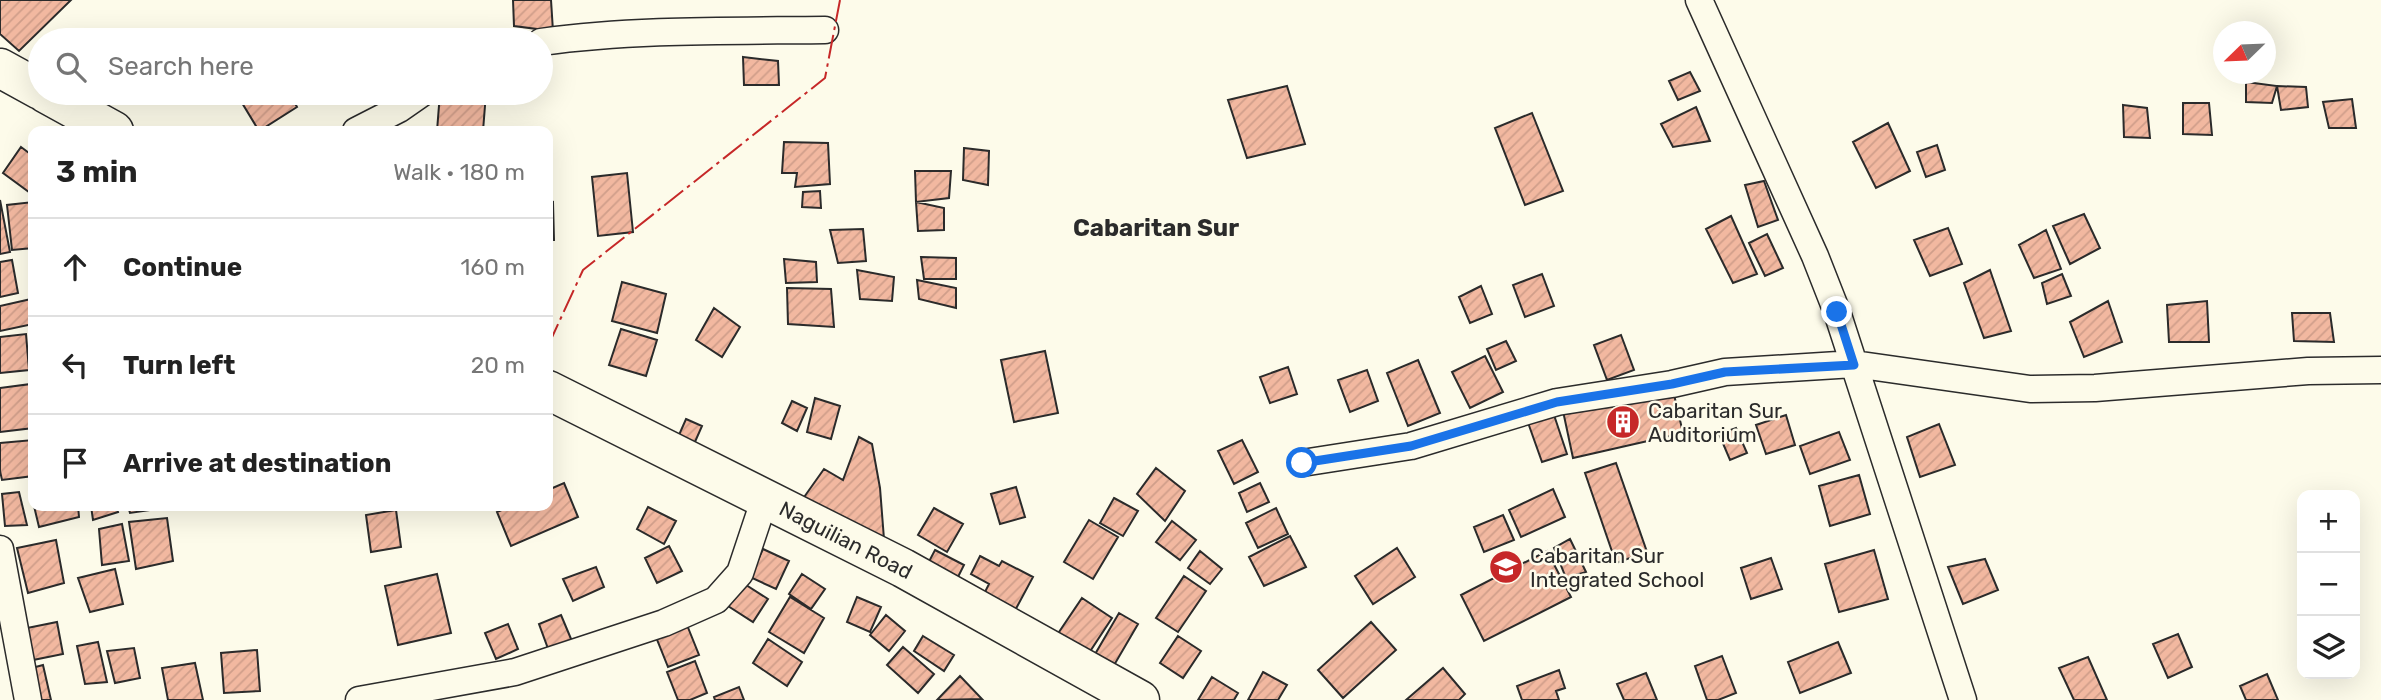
<!DOCTYPE html>
<html lang="en">
<head>
<meta charset="utf-8">
<style>
  :root { --surface:#fff; --page:#f6f6f6; --text:#222; --muted:#767676; --line:#e0e0e0 }
  body { margin:0; font-family:Rubik,sans-serif; background:var(--page); color:var(--text) }
  .controls { position:absolute; right:21px; bottom:21px; display:grid; overflow:hidden; border-radius:14px; box-shadow:0 7px 28px #0002 }
  .controls button { width:63px; height:63px; display:grid; place-items:center; padding:0; border:0; border-bottom:2px solid var(--line); background:var(--surface); color:var(--text); font:35px sans-serif }
  .compass { position:absolute; left:2213px; top:21px; width:63px; height:63px; border-radius:50%; background:var(--surface); box-shadow:0 7px 28px #0002; rotate:247deg }
  .stop { position:absolute; width:21px; height:21px; margin:-16px; border:5px solid #1a73e8; border-radius:50%; background:#fff }
  .stop.end { background:#1a73e8; border-color:#fff; box-shadow:0 2px 7px #0008 }
  .list { margin:0; padding:0; list-style:none }
  h2 { display:flex; justify-content:space-between; align-items:center; height:91px; margin:0; padding:0 28px; font-size:30px }
  h2 small { font-size:23px; font-weight:400; color:var(--muted) }
  .list li { display:grid; grid-template-columns:46px 1fr auto; gap:21px; align-items:center; box-sizing:border-box; height:98px; padding:0 28px; border-top:2px solid var(--line) }
  .list b { display:block; font-size:26px; white-space:nowrap }
  .list em { font-size:23px; font-style:normal; color:var(--muted) }
  .icon { flex:none; width:38px; height:38px; fill:none; stroke:currentColor; stroke-width:2; stroke-linecap:round; stroke-linejoin:round }
  .map { position:relative; flex:none; width:2381px; height:700px; overflow:hidden }
  .search { position:absolute; background:var(--surface); box-shadow:0 7px 28px #0002; left:28px; top:28px; width:525px; height:77px; display:flex; align-items:center; gap:18px; box-sizing:border-box; padding:0 24px; border-radius:38px; color:var(--muted); font-size:26px }
  .panel { position:absolute; background:var(--surface); box-shadow:0 7px 28px #0002; left:28px; top:126px; width:525px; height:385px; border-radius:14px }
  .map>svg:first-child { display:block }
  .building { fill:url(#building-hatch); stroke:#2b2b2b; stroke-width:2 }
  .lines { fill:none; stroke-linecap:round; stroke-linejoin:round }
  .minor-casing { stroke:#2b2b2b; stroke-width:29 }
  .highway-casing { stroke:#2b2b2b; stroke-width:41 }
  .minor { stroke:#fdfbea; stroke-width:26 }
  .highway { stroke:#fdfbea; stroke-width:38 }
  .power { stroke:#c62828; stroke-width:2; stroke-dasharray:24 5 3.5 5; stroke-linecap:butt }
  .route { stroke:#1a73e8; stroke-width:9 }
  .labels { text-anchor:middle; dominant-baseline:central; stroke-width:5; stroke-linejoin:round; paint-order:stroke }
  .poi-label { font-size:21px; fill:#2b2b2b; stroke:#fdfbea; text-anchor:start }
  .street-label { font-size:21px; fill:#2b2b2b; stroke:#fdfbea }
  .quarter-label { font-size:24px; font-weight:bold; fill:#2b2b2b; stroke:#fdfbea }
</style>
</head>
<body>
<div class="map">
<svg width="2381" height="700" viewBox="0 0 2381 700">
  <defs>
    <pattern id="building-hatch" width="6" height="6" patternUnits="userSpaceOnUse" patternTransform="scale(1.75)"><rect width="6" height="6" fill="#f2b8a0"/><path d="M-1 1l2-2M0 6l6-6M5 7l2-2" fill="none" stroke="#d09e8a"/></pattern>
  </defs>
  <rect width="100%" height="100%" fill="#fdfbea"/>
  <path class="building" d="M0 0H71L19 51 0 34Z
    M513 0H551L553 31 514 26Z
    M327 30 331 40H302Z
    M376 30 384 40 346 39Z
    M743 57 778 61 779 85H744Z
    M1690 72 1700 91 1678 100 1669 81Z
    M2246 82 2277 86 2272 103 2246 102Z
    M1287 86 1305 144 1247 158 1228 100Z
    M2277 86 2306 87 2308 107 2281 110Z
    M236 93H289L297 107 259 131Z
    M440 93H486L483 131H437Z
    M2352 99 2356 128H2329L2323 102Z
    M2183 103H2209L2212 135 2183 134Z
    M2123 105 2147 108 2150 138 2124 137Z
    M1696 107 1710 141 1673 147 1661 124Z
    M1532 113 1563 191 1525 205 1495 128Z
    M1888 123 1910 171 1876 188 1853 142Z
    M784 142 828 143 830 184 795 187 797 173H782Z
    M1937 145 1945 170 1926 177 1917 152Z
    M21 147 33 156V195L3 173Z
    M964 148 989 151 988 185 963 180Z
    M915 171H951L949 198 916 202Z
    M627 173 633 232 598 236 592 177Z
    M1764 181 1778 220 1758 227 1745 185Z
    M820 191 821 208 802 207 803 192Z
    M0 200 10 252 0 254Z
    M33 202V248L12 250 7 205Z
    M553 202 554 240H548V203Z
    M916 202 944 208V230L918 231Z
    M2084 214 2100 248 2070 264 2053 226Z
    M1731 216 1757 274 1733 283 1706 229Z
    M1948 228 1962 264 1930 276 1914 240Z
    M863 229 866 261 838 263 830 230Z
    M2046 230 2061 269 2034 278 2019 245Z
    M1767 234 1783 268 1765 276 1749 243Z
    M921 257 956 258V279H924Z
    M784 259 816 262 817 282 786 283Z
    M12 260 18 293 0 297V262Z
    M857 270 894 277 892 301 860 299Z
    M1990 270 2011 331 1984 338 1964 283Z
    M1542 274 1554 306 1525 317 1513 285Z
    M2062 274 2071 296 2047 304 2042 283Z
    M917 280 956 288V308L919 299Z
    M622 282 666 294 657 333 612 321Z
    M1481 286 1492 314 1470 323 1459 297Z
    M787 288 831 289 834 327 788 324Z
    M31 299 33 324 0 331V306Z
    M2108 301 2122 342 2084 357 2070 322Z
    M2207 301 2209 342H2169L2167 305Z
    M714 308 740 327 722 357 696 340Z
    M2292 313H2330L2334 342 2294 341Z
    M621 329 657 340 646 376 609 365Z
    M26 334 29 370 0 373V337Z
    M1621 335 1634 370 1607 380 1594 345Z
    M1506 341 1516 361 1496 370 1487 349Z
    M1045 351 1058 413 1014 422 1001 360Z
    M1485 356 1503 392 1470 408 1452 372Z
    M1418 360 1440 413 1408 426 1387 373Z
    M1288 367 1297 394 1270 403 1260 377Z
    M1367 370 1378 401 1350 412 1338 380Z
    M31 384 33 428 0 432V388Z
    M1672 386 1683 433 1573 458 1563 411Z
    M815 398 840 406 831 439 807 432Z
    M792 401 807 408 797 431 782 423Z
    M1552 409 1567 454 1542 462 1526 417Z
    M1786 415 1795 445 1766 454 1756 425Z
    M686 419 702 426 691 451 675 444Z
    M1939 424 1955 465 1920 477 1907 437Z
    M1736 428 1747 453 1730 460 1719 434Z
    M1839 432 1850 460 1810 474 1800 446Z
    M859 437 872 444 880 488 884 539 802 500 824 469 843 480Z
    M33 440V476L2 480 0 471V443Z
    M1242 440 1258 472 1234 484 1218 451Z
    M1616 463 1647 552 1616 563 1585 473Z
    M1156 468 1185 491 1165 521 1137 494Z
    M1859 475 1870 514 1830 526 1819 486Z
    M564 483 578 517 511 546 497 512 511 506H548V490Z
    M1260 483 1269 502 1247 512 1239 493Z
    M1016 487 1025 517 1000 524 991 494Z
    M1553 489 1565 517 1521 537 1509 510Z
    M19 492 27 525 5 526 2 494Z
    M1114 498 1138 511 1123 536 1100 523Z
    M34 506H78L79 517 39 527Z
    M91 506H116L118 512 93 520Z
    M128 506H163L164 508 130 513Z
    M648 507 676 521 664 544 637 529Z
    M934 508 963 524 947 552 918 535Z
    M1276 508 1288 534 1258 548 1246 523Z
    M396 510 401 547 371 552 366 515Z
    M1503 515 1514 540 1484 552 1474 527Z
    M167 518 173 561 136 569 129 522Z
    M1089 520 1118 537 1093 579 1064 562Z
    M1172 521 1196 540 1180 560 1156 542Z
    M122 524 129 561 102 565 99 529Z
    M1290 536 1306 567 1264 586 1249 557Z
    M1570 539 1586 572 1566 578 1554 548Z
    M56 540 64 583 28 593 17 548Z
    M669 546 682 571 657 583 645 558Z
    M1397 548 1415 577 1373 604 1355 576Z
    M763 549 789 561 776 589 750 577Z
    M935 550 964 565 953 587 923 573Z
    M1874 550 1888 599 1839 612 1825 564Z
    M1200 551 1222 569 1210 584 1188 568Z
    M1547 551 1571 597 1484 641 1461 595Z
    M980 556 999 566 1002 561 1033 577 1012 616 981 600 989 584 971 574Z
    M1771 558 1782 589 1751 599 1741 568Z
    M1985 559 1998 590 1963 604 1948 567Z
    M596 567 604 587 573 601 563 579Z
    M115 569 123 604 90 612 78 578Z
    M437 574 451 633 398 645 385 586Z
    M802 574 825 589 811 609 789 594Z
    M1184 576 1206 591 1178 632 1156 618Z
    M743 583 768 599 753 622 728 606Z
    M790 597 824 618 804 653 769 632Z
    M857 597 881 607 870 632 847 622Z
    M1082 598 1112 618 1087 656 1057 635Z
    M1119 613 1138 624 1113 667 1094 656Z
    M561 615 574 646 550 654 539 624Z
    M886 615 905 631 889 651 870 635Z
    M57 622 63 654 33 660 27 628Z
    M1371 622 1396 650 1343 698 1318 670Z
    M508 624 518 649 496 659 485 633Z
    M687 625 699 655 668 667 656 637Z
    M2178 634 2192 667 2168 678 2153 644Z
    M923 636 954 655 944 671 914 651Z
    M1178 636 1201 651 1183 678 1160 663Z
    M768 639 802 662 787 686 753 663Z
    M98 642 107 682 85 684 77 646Z
    M1838 642 1851 673 1800 693 1788 662Z
    M903 647 934 674 918 693 887 665Z
    M134 648 140 678 115 683 107 651Z
    M257 650 260 691 224 693 221 653Z
    M1722 656 1736 693 1718 700H1707L1695 666Z
    M2088 657 2107 700H2074L2059 668Z
    M695 661 707 693 690 700H678L667 672Z
    M195 663 203 700H168L162 668Z
    M43 665 51 700H36L28 669Z
    M1443 668 1465 694 1459 700H1406Z
    M1559 670 1565 688 1556 691 1559 700H1522L1517 686Z
    M1263 672 1287 685 1278 700H1248Z
    M1646 673 1657 700H1624L1617 684Z
    M2267 674 2278 700H2246L2240 686Z
    M960 676 982 699 937 700Z
    M1212 677 1238 693 1234 700H1198Z
    M739 687 744 700H715L714 697Z"/>
  <g class="lines">
    <g class="minor-casing">
      <path id="minor" d="M1699 0 1815 256 1837 312 1963 700
        M541 42C635 29 730 31 825 30
        M356 131 399 109 422 93
        M1302 463 1411 446 1557 402 1672 384 1725 372 1854 364 2030 389 2095 388 2308 371 2381 370
        M0 549 28 700
        M359 700 515 672 664 623 716 600 740 573 765 498"/>
    </g>
    <g class="highway-casing">
      <path id="highway" d="M0 68 40 90
        M45 93 114 131
        M548 390 903 568 1140 700"/>
    </g>
    <use href="#minor" class="minor"/>
    <use href="#highway" class="highway"/>
    <path class="power" d="M548 346 583 270 825 78 840 0"/>
  </g>
  <g class="lines">
    <path class="route" d="M1302 463 1411 446 1557 402 1672 384 1725 372 1854 365 1837 312"/>
  </g>
  <defs>
    <g id="building-disc" transform="scale(1.75)"><circle r="9.5" fill="#c62828" stroke="#fdfbea"/><path d="M-4-6H4V6H1V3H-1V6H-4ZM-2.5-4.3h1.7v1.8h-1.7ZM.8-4.3h1.7v1.8H.8ZM-2.5-1h1.7V.8h-1.7ZM.8-1h1.7V.8H.8Z" fill="#fff"/></g>
    <g id="school-disc" transform="scale(1.75)"><circle r="9.5" fill="#c62828" stroke="#fdfbea"/><path d="M0-5L7-2L0 1L-7-2ZM-4 1L0 2.5L4 1V4Q0 6-4 4Z" fill="#fff"/></g>
  </defs>
  <g fill-rule="evenodd">
    <use href="#building-disc" x="1623" y="422"/>
    <use href="#school-disc" x="1506" y="567"/>
  </g>
  <g class="labels">
    <g class="poi-label">
      <text x="1648" y="410">Cabaritan Sur<tspan x="1648" dy="24">Auditorium</tspan></text>
      <text x="1530" y="555">Cabaritan Sur<tspan x="1530" dy="24">Integrated School</tspan></text>
    </g>
    <g class="street-label">
      <text transform="translate(846 540) rotate(27)">Naguilian Road</text>
    </g>
    <g class="quarter-label">
      <text x="1156" y="228">Cabaritan Sur</text>
    </g>
  </g>
</svg>
<div class="controls">
<button>+</button>
<button>−</button>
<button><svg class="icon" aria-label="layers" viewBox="0 0 24 24"><path d="M12 4l9 5-9 5-9-5zM3 14l9 5 9-5"/></svg></button>
</div>
<svg class="compass" viewBox="-18 -18 36 36"><path d="M0-13l5 13h-10z" fill="#e53935"/><path d="M0 13l5-13h-10z" fill="#767676"/></svg>
<div class="stop" style="left:1302px;top:463px"></div>
<div class="stop end" style="left:1837px;top:312px"></div>
<div class="search"><svg class="icon" aria-label="search" viewBox="0 0 24 24"><circle cx="10" cy="10" r="6"/><path d="M15 15l6 6"/></svg>Search here</div>
<section class="panel">
<h2>3 min<small>Walk · 180 m</small></h2>
<ul class="list">
<li><svg class="icon" aria-label="ahead" viewBox="0 0 24 24"><path d="M12 20V5M6 11l6-6 6 6"/></svg><div><b>Continue</b></div><em>160 m</em></li>
<li><svg class="icon" aria-label="left" viewBox="0 0 24 24"><path d="M17 20v-9H6M10 6l-5 5 5 5"/></svg><div><b>Turn left</b></div><em>20 m</em></li>
<li><svg class="icon" aria-label="arrive" viewBox="0 0 24 24"><path d="M6 21V4h12l-3 4 3 4H6"/></svg><div><b>Arrive at destination</b></div></li>
</ul>
</section>
</div>
</body>
</html>
